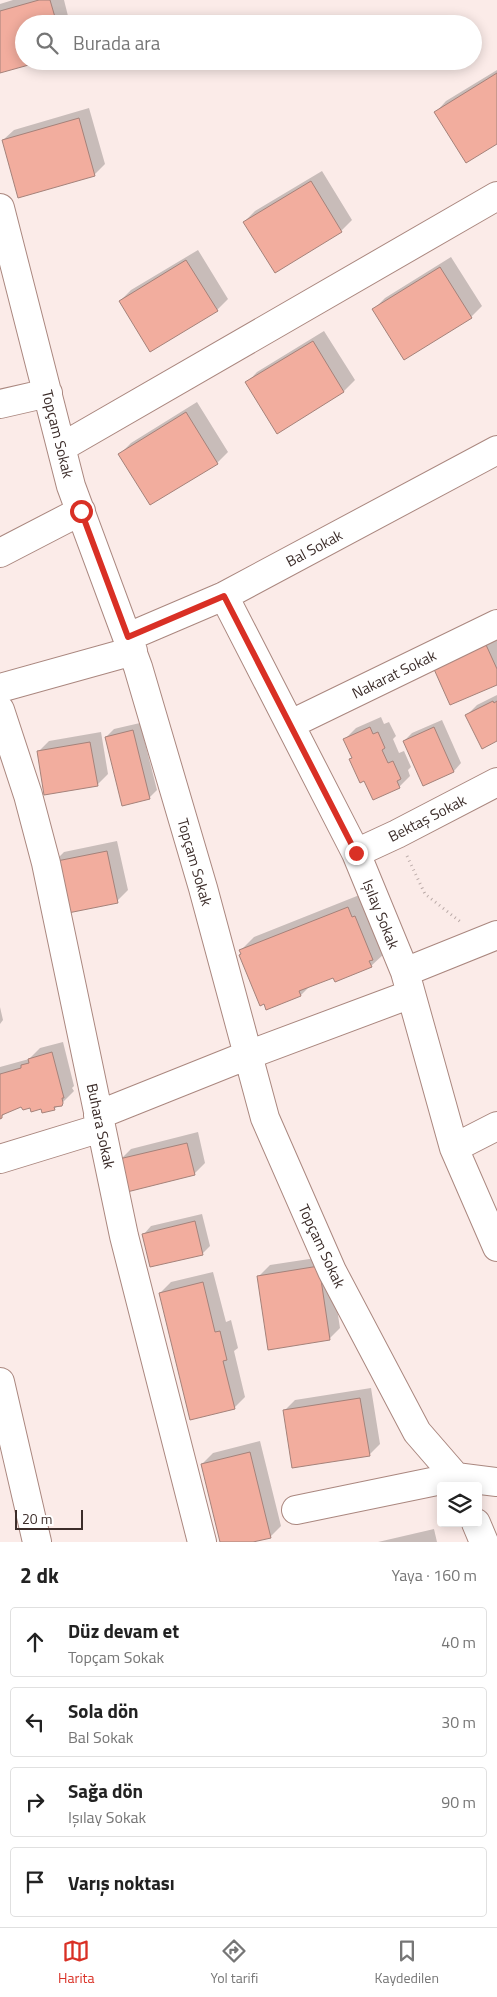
<!DOCTYPE html>
<html lang="tr">
<head>
<meta charset="utf-8">
<style>
  :root { --surface:#fff; --page:#f6f6f6; --text:#222; --muted:#767676; --line:#e0e0e0; --accent:#d93025 }
  body { margin:0; font-family:"Titillium Web",sans-serif; background:var(--page); color:var(--text) }
  .controls { position:absolute; right:15px; bottom:15px; display:grid; overflow:hidden; border-radius:5px; box-shadow:0 2px 12px #0003 }
  .controls button { width:45px; height:45px; display:grid; place-items:center; padding:0; border:0; border-bottom:1px solid var(--line); background:var(--surface); color:var(--text); font:25px sans-serif }
  .scale { position:absolute; left:15px; bottom:12px; width:68px; box-sizing:border-box; padding-left:5px; border:2px solid #3c2d2a; border-top:0; font-size:14px; line-height:18px; white-space:nowrap; color:#3c2d2a; -webkit-text-stroke:4px #fff; paint-order:stroke }
  .stop { position:absolute; width:15px; height:15px; margin:-11px; border:4px solid #d93025; border-radius:50%; background:#fff }
  .stop.end { background:#d93025; border-color:#fff; box-shadow:0 1px 5px #0008 }
  .list { margin:0; padding:0; list-style:none }
  h2 { display:flex; justify-content:space-between; align-items:center; height:65px; margin:0; padding:0 20px; font-size:21px }
  h2 small { font-size:16px; font-weight:400; color:var(--muted) }
  .list li { display:grid; grid-template-columns:32px 1fr auto; gap:15px; align-items:center; box-sizing:border-box; height:70px; margin:0 10px 10px; padding:0 10px; border:1px solid var(--line); border-radius:5px }
  .list b { display:block; font-size:19px; white-space:nowrap }
  .list p { margin:0; font-size:16px; white-space:nowrap; color:var(--muted) }
  .list em { font-size:16px; font-style:normal; color:var(--muted) }
  .icon { flex:none; width:28px; height:28px; fill:none; stroke:currentColor; stroke-width:2; stroke-linecap:round; stroke-linejoin:round }
  .map { position:relative; flex:none; width:497px; height:1542px; overflow:hidden }
  .search { position:absolute; background:var(--surface); box-shadow:0 2px 12px #0003; left:15px; right:15px; top:15px; height:55px; display:flex; align-items:center; gap:12px; box-sizing:border-box; padding:0 18px; border-radius:28px; color:var(--muted); font-size:19px }
  .sheet { height:385px; background:var(--surface) }
  nav { display:flex; justify-content:space-around; align-items:center; box-sizing:border-box; height:70px; border-top:1px solid var(--line); background:var(--surface); font-size:14px; color:var(--muted) }
  nav a { display:grid; justify-items:center; gap:2px }
  nav .on { color:var(--accent) }
  .map>svg:first-child { display:block }
  .shadow { fill:#0003 }
  .building { fill:#f2ad9e; stroke:#a5827a }
  .lines { fill:none; stroke-linecap:round; stroke-linejoin:round }
  .minor-casing { stroke:#aa877f; stroke-width:30 }
  .path { stroke:#baaaa7; stroke-width:3; stroke-dasharray:1 4; stroke-linecap:butt }
  .minor { stroke:#fff; stroke-width:28 }
  .route { stroke:#d93025; stroke-width:6 }
  .labels { text-anchor:middle; dominant-baseline:central; stroke-width:5; stroke-linejoin:round; paint-order:stroke }
  .street-label { font-size:15px; fill:#3c2d2a; stroke:#fff }
</style>
</head>
<body>
<div class="map">
<svg width="497" height="1542" viewBox="0 0 497 1542">
  <rect width="100%" height="100%" fill="#fbebe8"/>
  <path class="shadow" d="M13 0H64L70 24H24L0 72V4Z
    M497 70V143L436 112 446 101Z
    M89 108 105 164 94 175 3 140 14 130Z
    M322 171 352 220 341 231 275 272 244 222 255 211Z
    M198 250 228 299 217 310 151 351 120 301 131 290Z
    M451 257 482 306 471 317 374 309 385 298Z
    M324 331 355 380 344 391 277 432 247 383 257 372Z
    M197 402 228 452 217 463 120 454 131 443Z
    M497 634V683L431 658Z
    M497 695V739L466 716 477 705Z
    M381 717 384 724 389 722 396 736 393 739 399 753 404 751 411 767 408 770 410 776 399 787 373 798 365 780 350 760 353 757 345 739 356 728Z
    M442 720 461 763 454 771 424 784 404 741 412 733Z
    M140 723 157 790 149 798 106 737 114 729Z
    M101 732 108 774 97 785 38 752 49 741Z
    M117 841 128 890 117 901 54 862 64 852Z
    M362 894 385 953 371 966 333 976 310 986 301 995 240 955 242 953 241 950 254 937Z
    M0 1007 3 1020 0 1024Z
    M63 1042 74 1086 72 1088 74 1091 61 1104 54 1109 22 1106 7 1112 0 1118V1065V1067L29 1059 40 1048Z
    M198 1132 205 1163 194 1174 120 1160 131 1149Z
    M202 1214 210 1246 203 1253 151 1266 144 1234 151 1226Z
    M329 1256 340 1328 329 1339 259 1276 270 1265Z
    M213 1272 226 1322 231 1320 238 1348 234 1351 245 1397 234 1408 160 1293 171 1282Z
    M371 1388 380 1444 369 1455 284 1411 295 1400Z
    M260 1441 281 1526 270 1537 248 1542H221L202 1464 213 1453Z
    M434 1529 437 1542H378Z"/>
  <path class="building" d="M39 0H50L57 24H24V61H43L0 73V11Z
    M497 73V144L466 163 434 112Z
    M79 118 95 176 18 198 2 140Z
    M311 181 342 232 275 273 243 222Z
    M186 260 218 311 150 352 119 301Z
    M440 267 472 318 404 360 372 309Z
    M313 341 344 392 277 434 245 382Z
    M186 412 218 464 150 505 118 454Z
    M482 636 497 669V685L450 705 429 658Z
    M493 701 494 703 497 701V741L482 749 465 715Z
    M370 727 373 734 378 732 385 748 382 750 388 763 393 761 401 779 397 781 400 788 373 800 364 781 360 783 349 759 352 758 343 739Z
    M434 727 454 772 423 786 403 741Z
    M133 730 150 799 122 806 105 737Z
    M90 742 98 786 44 795 37 751Z
    M107 851 118 903 63 914 52 862Z
    M348 907 352 917 355 916 373 960 369 961 372 967 335 982 333 978 299 991 301 996 266 1010 264 1004 260 1006 239 955 241 954 239 950Z
    M52 1052 64 1098H62L63 1103 62 1106 54 1107 55 1110 42 1113 41 1109 31 1112 30 1108 23 1110 21 1107 2 1115V1118L0 1119V1074L21 1068V1065L29 1063 28 1059Z
    M187 1143 195 1175 127 1192 119 1159Z
    M195 1221 203 1255 150 1267 142 1234Z
    M319 1266 330 1340 268 1350 257 1276Z
    M203 1282 215 1332 220 1331 227 1360 223 1361 235 1409 190 1420 159 1293Z
    M360 1398 370 1456 292 1468 283 1410Z
    M250 1452 271 1538 253 1542H220L201 1464Z"/>
  <g class="lines">
    <g class="minor-casing">
      <path id="minor" d="M0 208 71 486 138 667 203 888 265 1118 332 1271 417 1432 456 1477 460 1486
        M0 404 48 393
        M62 447 497 196
        M0 553 81 511
        M224 596 356 853 405 972 454 1148 497 1247
        M128 637 224 596 497 450
        M0 688 133 651
        M0 710 28 795 46 863 124 1236 202 1542
        M291 724 497 624
        M356 853 397 834 497 782
        M405 972 497 935
        M98 1115 248 1055 411 994
        M454 1148 497 1126
        M0 1159 101 1128
        M0 1382 37 1542
        M296 1510 456 1477 497 1482
        M476 1523 484 1542"/>
    </g>
    <path class="path" d="M407 856 425 894 462 923"/>
    <use href="#minor" class="minor"/>
  </g>
  <g class="lines">
    <path class="route" d="M81 511 128 637 224 596 356 853"/>
  </g>
  <g class="labels">
    <g class="street-label">
      <text transform="translate(58 434) rotate(76)">Topçam Sokak</text>
      <text transform="translate(314 548) rotate(-28)">Bal Sokak</text>
      <text transform="translate(394 674) rotate(-26)">Nakarat Sokak</text>
      <text transform="translate(427 818) rotate(-27)">Bektaş Sokak</text>
      <text transform="translate(195 862) rotate(74)">Topçam Sokak</text>
      <text transform="translate(381 914) rotate(68)">Işılay Sokak</text>
      <text transform="translate(101 1126) rotate(78)">Buhara Sokak</text>
      <text transform="translate(322 1246) rotate(65)">Topçam Sokak</text>
    </g>
  </g>
</svg>
<div class="controls">
<button><svg class="icon" aria-label="layers" viewBox="0 0 24 24"><path d="M12 4l9 5-9 5-9-5zM3 14l9 5 9-5"/></svg></button>
</div>
<div class="scale">20 m</div>
<div class="stop" style="left:81px;top:511px"></div>
<div class="stop end" style="left:356px;top:853px"></div>
<div class="search"><svg class="icon" aria-label="search" viewBox="0 0 24 24"><circle cx="10" cy="10" r="6"/><path d="M15 15l6 6"/></svg>Burada ara</div>
</div>
<section class="sheet">
<h2>2 dk<small>Yaya · 160 m</small></h2>
<ul class="list">
<li><svg class="icon" aria-label="ahead" viewBox="0 0 24 24"><path d="M12 20V5M6 11l6-6 6 6"/></svg><div><b>Düz devam et</b><p>Topçam Sokak</p></div><em>40 m</em></li>
<li><svg class="icon" aria-label="left" viewBox="0 0 24 24"><path d="M17 20v-9H6M10 6l-5 5 5 5"/></svg><div><b>Sola dön</b><p>Bal Sokak</p></div><em>30 m</em></li>
<li><svg class="icon" aria-label="right" viewBox="0 0 24 24"><path d="M7 20v-9h11M14 6l5 5-5 5"/></svg><div><b>Sağa dön</b><p>Işılay Sokak</p></div><em>90 m</em></li>
<li><svg class="icon" aria-label="arrive" viewBox="0 0 24 24"><path d="M6 21V4h12l-3 4 3 4H6"/></svg><div><b>Varış noktası</b></div></li>
</ul>
</section>
<nav>
<a class="on"><svg class="icon" aria-label="map" viewBox="0 0 24 24"><path d="M3 6l6-2 6 2 6-2v14l-6 2-6-2-6 2zM9 4v14M15 6v14"/></svg>Harita</a>
<a><svg class="icon" aria-label="directions" viewBox="0 0 24 24"><path d="M12 3l9 9-9 9-9-9zM9 14v-3h6M13 9l2 2-2 2"/></svg>Yol tarifi</a>
<a><svg class="icon" aria-label="saved" viewBox="0 0 24 24"><path d="M7 4h10v16l-5-4-5 4z"/></svg>Kaydedilen</a>
</nav>
</body>
</html>
